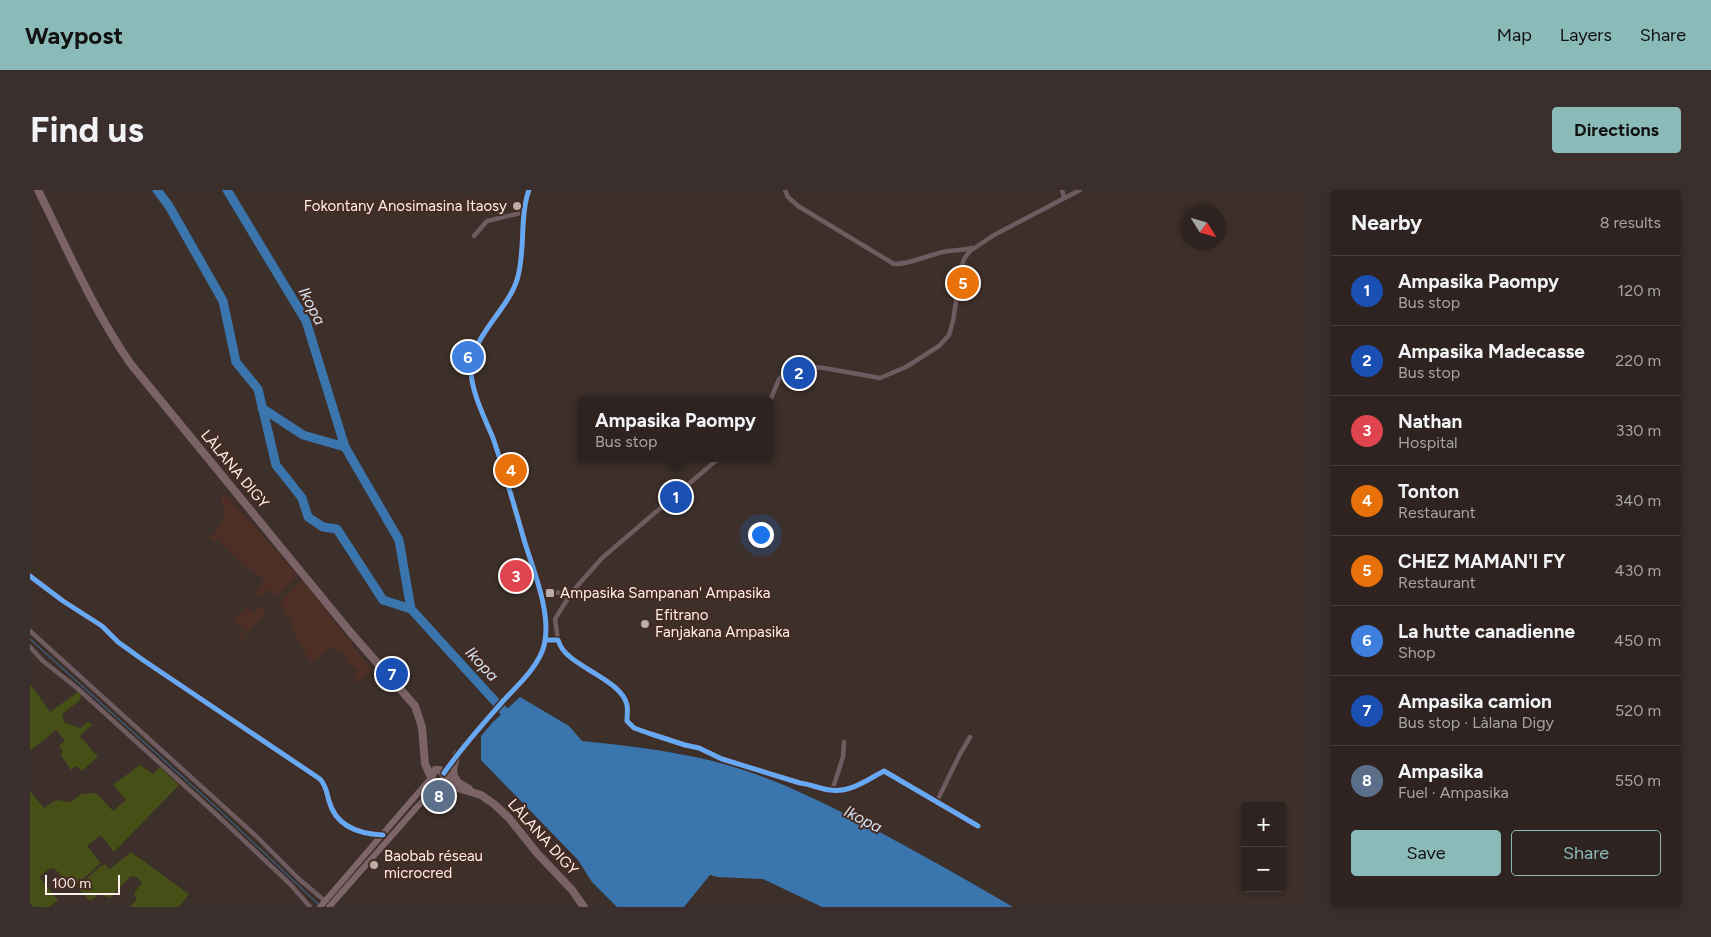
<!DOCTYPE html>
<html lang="en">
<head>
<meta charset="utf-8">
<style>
  :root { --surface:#2e2320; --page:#3a2f2d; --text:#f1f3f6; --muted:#a7a4a5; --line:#49403e; --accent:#8bbbb9 }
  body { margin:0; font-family:Figtree,sans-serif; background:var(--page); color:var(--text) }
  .controls { position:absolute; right:15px; bottom:15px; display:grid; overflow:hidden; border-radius:5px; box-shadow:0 2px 8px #0003 }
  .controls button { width:45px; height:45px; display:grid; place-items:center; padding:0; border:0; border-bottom:1px solid var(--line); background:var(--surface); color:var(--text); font:25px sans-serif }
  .compass { position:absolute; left:1151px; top:15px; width:45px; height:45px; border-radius:50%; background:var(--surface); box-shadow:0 2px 8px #0003; rotate:127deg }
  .scale { position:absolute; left:15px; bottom:12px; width:75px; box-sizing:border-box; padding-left:5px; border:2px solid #fef0eb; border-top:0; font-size:14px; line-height:18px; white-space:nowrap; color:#fef0eb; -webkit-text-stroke:4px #452b22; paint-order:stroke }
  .you { position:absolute; left:730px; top:344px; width:18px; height:18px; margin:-12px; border:4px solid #fff; border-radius:50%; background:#1a73e8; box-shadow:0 0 0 8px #1a73e833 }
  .badge { display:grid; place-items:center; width:32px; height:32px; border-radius:50%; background:var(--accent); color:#fff; font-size:16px; font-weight:700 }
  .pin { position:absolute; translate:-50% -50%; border:2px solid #fff; box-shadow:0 1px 5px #0006 }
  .popup { position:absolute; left:548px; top:207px; width:195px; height:65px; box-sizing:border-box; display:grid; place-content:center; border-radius:5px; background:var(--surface); filter:drop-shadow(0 1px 4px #0005); font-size:16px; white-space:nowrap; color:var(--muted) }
  .popup b { font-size:19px; color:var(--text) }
  .popup::after { content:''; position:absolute; left:50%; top:100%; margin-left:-10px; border:10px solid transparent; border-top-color:var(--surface) }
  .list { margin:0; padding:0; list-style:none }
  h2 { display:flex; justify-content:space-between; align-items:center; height:65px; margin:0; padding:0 20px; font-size:21px }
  h2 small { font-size:16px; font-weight:400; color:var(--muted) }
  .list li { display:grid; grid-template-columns:32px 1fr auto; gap:15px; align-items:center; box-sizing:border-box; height:70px; padding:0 20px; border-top:1px solid var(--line) }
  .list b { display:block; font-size:19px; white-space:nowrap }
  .list p { margin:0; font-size:16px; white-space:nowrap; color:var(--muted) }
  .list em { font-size:16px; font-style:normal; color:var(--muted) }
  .actions { display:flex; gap:10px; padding:15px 20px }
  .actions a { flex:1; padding:11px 0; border:1px solid var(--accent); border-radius:5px; text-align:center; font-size:18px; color:var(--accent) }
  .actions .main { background:var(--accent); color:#111 }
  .map { position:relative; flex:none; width:1271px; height:717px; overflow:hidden; border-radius:5px }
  header { display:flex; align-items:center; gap:30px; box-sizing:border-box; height:70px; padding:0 25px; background:var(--accent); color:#111 }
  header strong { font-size:24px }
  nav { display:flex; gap:28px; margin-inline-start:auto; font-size:18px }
  .intro { display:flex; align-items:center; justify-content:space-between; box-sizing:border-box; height:120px; padding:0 30px }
  h1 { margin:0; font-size:35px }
  .button { padding:12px 22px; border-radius:5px; background:var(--accent); color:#111; font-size:18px; font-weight:700 }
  main { display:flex; gap:30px; padding:0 30px }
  aside { flex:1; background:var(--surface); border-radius:5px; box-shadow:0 2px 8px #0003 }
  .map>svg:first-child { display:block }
  .built { fill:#4e2f25 }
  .green { fill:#454f16 }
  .water { fill:#3a76ad }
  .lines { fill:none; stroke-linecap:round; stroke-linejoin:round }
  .stream { stroke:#3a76ad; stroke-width:1 }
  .river { stroke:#3a76ad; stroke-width:9 }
  .minor { stroke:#705c60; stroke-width:4.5 }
  .tertiary { stroke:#705c60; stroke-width:5.5 }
  .secondary { stroke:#7d656a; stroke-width:6 }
  .primary { stroke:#7b6266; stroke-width:8 }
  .cycleway-casing { stroke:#452b22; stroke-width:8 }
  .cycleway { stroke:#66a8f1; stroke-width:5 }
  .poi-dot { fill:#baaca7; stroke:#452b22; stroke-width:2 }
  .labels { text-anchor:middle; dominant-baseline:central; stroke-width:4; stroke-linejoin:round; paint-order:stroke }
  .poi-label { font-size:15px; fill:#fef0eb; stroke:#452b22; text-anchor:start }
  .street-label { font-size:15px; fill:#fef0eb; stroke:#452b22 }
  .water-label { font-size:16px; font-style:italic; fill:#d2e3f4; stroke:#452b22 }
</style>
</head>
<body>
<header>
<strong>Waypost</strong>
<nav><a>Map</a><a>Layers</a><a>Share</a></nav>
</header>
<div class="intro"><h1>Find us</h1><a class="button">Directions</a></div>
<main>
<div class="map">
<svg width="1271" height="717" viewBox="0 0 1271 717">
  <rect width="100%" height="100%" fill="#3d2f2a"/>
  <path class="built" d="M194 302 268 386 248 406 239 399 231 408 225 402 234 389 218 377 216 379 187 350 182 351 180 348 195 327 191 305Z
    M272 389 342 481 328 493 323 488 328 481 318 472 316 465 300 457 293 464 281 472 263 442 261 433 250 412Z
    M217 416 224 423 231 416 236 422 209 451 207 450 214 441 203 430Z"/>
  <path class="green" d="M0 494 20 522 48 502 51 506 49 511 32 524 34 532 50 538 58 532 62 535 50 546 68 567 52 581 47 576 41 580 31 565 33 562 29 556 35 551 26 540 0 561Z
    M110 575 123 584 130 577 149 595 84 662 71 645 57 656 71 673 43 698 24 678 19 679 9 687 28 710 19 717H0V601L14 618 26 610 41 612 51 604 66 603 83 621 96 610 83 595Z
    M101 662 159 704 149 717H100L107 709 104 703 112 693 107 687 101 686 80 708 70 704 60 711 47 697 71 676 75 674 80 679Z"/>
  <path class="water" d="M490 507 539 536 552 551C590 555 628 559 665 567 729 580 787 609 844 639 891 664 937 690 983 717H792L733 689 687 687 680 685 654 717H587L562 692 548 670 451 570V546L463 532Z"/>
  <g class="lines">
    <path class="stream" d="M0 449 188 619 288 714"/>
    <path class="river" d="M127 0 139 16 193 111 206 172 228 199 246 275 272 308 278 327 293 337 307 339 353 410 381 419 482 530
      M197 0 276 131 315 257 369 350 381 419
      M232 218 273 245 315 257"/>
    <path class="minor" d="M755 0 758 7 768 16 864 74C883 74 899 64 918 61 926 60 934 60 942 58
      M1032 0 1034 8
      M444 46 457 31 495 22
      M740 211 749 189 764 178 776 176 794 178 850 188 876 177 909 156 919 145 923 131 931 79 934 69 940 61 964 45 1050 0
      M0 386 33 411 72 436 88 452 113 470 290 589C296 595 297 604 299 611 306 637 330 644 353 645
      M511 406C523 398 529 406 542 402
      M0 441 226 646 269 689 295 711
      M515 450H528C530 456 534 462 539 466 554 480 593 494 597 515 598 520 597 526 597 531L604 538 621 544 655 555 669 558 692 569 770 593C780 594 790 599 800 600 820 603 837 590 854 581L948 636
      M528 450 525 429 542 402 572 368 689 268
      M0 457 13 471 47 498 187 625 261 695 280 717
      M802 601 813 567 814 552
      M907 611 930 564 940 547"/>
    <path class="tertiary" d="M414 583C432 557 453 534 474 510 488 495 508 477 514 456 522 425 504 382 495 353 485 318 475 283 463 248 455 229 441 201 441 180 442 145 477 121 487 90 496 61 489 28 499 0"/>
    <path class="secondary" d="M290 717 401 588
      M299 717 387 617 411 593"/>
    <path class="primary" d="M8 0C37 59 63 119 100 173L321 443 385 516 392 537 395 574 401 587
      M427 564C424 575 420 582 427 591
      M415 585 439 599
      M411 593 414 589 415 585 410 580H405L401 587 404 592 411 593 451 605 464 614 479 628 507 663 542 700 554 717
      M396 607 410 600 422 598"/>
    <g class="cycleway-casing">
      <path id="cycleway" d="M0 386 33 411 72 436 88 452 113 470 290 589C296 595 297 604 299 611 306 637 330 644 353 645
        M515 450H528C530 456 534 462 539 466 554 480 593 494 597 515 598 520 597 526 597 531L604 538 621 544 655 555 669 558 692 569 770 593C780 594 790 599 800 600 820 603 837 590 854 581L948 636
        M414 583C432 557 453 534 474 510 488 495 508 477 514 456 522 425 504 382 495 353 485 318 475 283 463 248 455 229 441 201 441 180 442 145 477 121 487 90 496 61 489 28 499 0"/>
    </g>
    <use href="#cycleway" class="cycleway"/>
  </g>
  <g class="poi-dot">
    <circle cx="487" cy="16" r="5"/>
    <rect x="515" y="398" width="10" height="10" rx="2.5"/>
    <circle cx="615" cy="434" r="5"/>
    <circle cx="344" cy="675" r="5"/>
  </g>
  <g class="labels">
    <g class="poi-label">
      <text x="477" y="16" text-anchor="end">Fokontany Anosimasina Itaosy</text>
      <text x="530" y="403">Ampasika Sampanan' Ampasika</text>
      <text x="625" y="425">Efitrano<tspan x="625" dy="17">Fanjakana Ampasika</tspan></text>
      <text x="354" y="666">Baobab réseau<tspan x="354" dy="17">microcred</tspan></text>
    </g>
    <g class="street-label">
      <text transform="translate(205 279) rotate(50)">LÀLANA DIGY</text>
      <text transform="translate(513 647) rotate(48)">LÀLANA DIGY</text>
    </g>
    <g class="water-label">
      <text transform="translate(282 116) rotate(63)">Ikopa</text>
      <text transform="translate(452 474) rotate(47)">Ikopa</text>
      <text transform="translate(833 629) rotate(27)">Ikopa</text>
    </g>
  </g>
</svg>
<div class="controls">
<button>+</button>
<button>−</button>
</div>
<svg class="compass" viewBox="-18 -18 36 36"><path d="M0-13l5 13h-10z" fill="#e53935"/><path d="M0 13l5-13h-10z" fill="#a7a4a5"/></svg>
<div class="scale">100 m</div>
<div class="you"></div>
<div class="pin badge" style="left:646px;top:307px;background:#1a4fb4">1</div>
<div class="popup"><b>Ampasika Paompy</b>Bus stop</div>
<div class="pin badge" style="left:769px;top:183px;background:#1a4fb4">2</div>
<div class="pin badge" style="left:486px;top:386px;background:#e0444e">3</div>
<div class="pin badge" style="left:481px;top:280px;background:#e8710a">4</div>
<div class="pin badge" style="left:933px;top:93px;background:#e8710a">5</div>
<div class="pin badge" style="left:438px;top:167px;background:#3f7fe0">6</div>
<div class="pin badge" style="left:362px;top:484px;background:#1a4fb4">7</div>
<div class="pin badge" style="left:409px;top:606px;background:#5c6f8a">8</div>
</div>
<aside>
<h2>Nearby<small>8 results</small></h2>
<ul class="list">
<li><span class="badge" style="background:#1a4fb4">1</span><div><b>Ampasika Paompy</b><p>Bus stop</p></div><em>120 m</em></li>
<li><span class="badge" style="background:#1a4fb4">2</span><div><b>Ampasika Madecasse</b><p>Bus stop</p></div><em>220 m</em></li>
<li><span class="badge" style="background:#e0444e">3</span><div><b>Nathan</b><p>Hospital</p></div><em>330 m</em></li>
<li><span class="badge" style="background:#e8710a">4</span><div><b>Tonton</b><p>Restaurant</p></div><em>340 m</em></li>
<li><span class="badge" style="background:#e8710a">5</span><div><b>CHEZ MAMAN'I FY</b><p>Restaurant</p></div><em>430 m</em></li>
<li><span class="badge" style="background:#3f7fe0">6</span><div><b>La hutte canadienne</b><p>Shop</p></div><em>450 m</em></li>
<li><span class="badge" style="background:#1a4fb4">7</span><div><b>Ampasika camion</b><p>Bus stop · Làlana Digy</p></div><em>520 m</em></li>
<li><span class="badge" style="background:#5c6f8a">8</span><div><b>Ampasika</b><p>Fuel · Ampasika</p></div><em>550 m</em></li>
</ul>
<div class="actions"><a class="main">Save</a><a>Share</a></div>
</aside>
</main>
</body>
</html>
